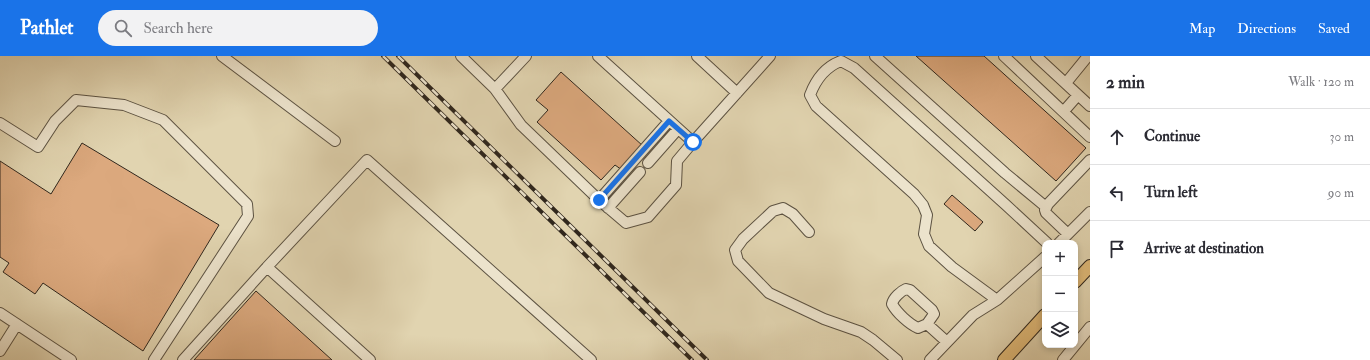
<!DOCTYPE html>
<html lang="en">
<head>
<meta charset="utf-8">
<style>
  :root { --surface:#fff; --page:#f2f2f3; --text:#2b2b33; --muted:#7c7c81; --line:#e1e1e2; --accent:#1a73e8 }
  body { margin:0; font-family:"IM FELL Double Pica",serif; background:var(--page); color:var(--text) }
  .controls { position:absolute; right:12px; bottom:12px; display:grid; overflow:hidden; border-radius:8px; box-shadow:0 2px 6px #0003 }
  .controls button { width:36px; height:36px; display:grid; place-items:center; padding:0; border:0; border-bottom:1px solid var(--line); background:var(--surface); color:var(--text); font:20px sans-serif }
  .stop { position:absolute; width:12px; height:12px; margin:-9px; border:3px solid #1a73e8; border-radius:50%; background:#fff }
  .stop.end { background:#1a73e8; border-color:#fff; box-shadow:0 1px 4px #0008 }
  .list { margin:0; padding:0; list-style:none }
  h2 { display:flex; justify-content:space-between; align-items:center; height:52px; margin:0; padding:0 16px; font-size:17px }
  h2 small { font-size:13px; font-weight:400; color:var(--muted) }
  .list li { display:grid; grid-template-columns:26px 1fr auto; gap:12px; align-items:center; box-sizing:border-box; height:56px; padding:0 16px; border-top:1px solid var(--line) }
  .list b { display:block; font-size:15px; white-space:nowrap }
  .list em { font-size:13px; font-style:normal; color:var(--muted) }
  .icon { flex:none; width:22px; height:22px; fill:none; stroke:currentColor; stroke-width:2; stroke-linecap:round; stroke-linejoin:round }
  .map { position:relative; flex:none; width:1090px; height:304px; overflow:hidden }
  header { display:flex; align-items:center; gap:24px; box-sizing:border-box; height:56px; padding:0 20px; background:var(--accent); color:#fff }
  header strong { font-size:19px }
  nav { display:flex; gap:22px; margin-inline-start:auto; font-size:14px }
  .search { width:280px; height:36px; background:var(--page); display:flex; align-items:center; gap:10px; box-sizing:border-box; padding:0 14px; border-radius:22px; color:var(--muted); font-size:15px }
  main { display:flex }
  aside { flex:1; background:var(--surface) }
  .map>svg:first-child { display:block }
  .building { fill:#dca97e; stroke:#30271d }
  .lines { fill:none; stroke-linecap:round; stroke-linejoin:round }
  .minor-casing { stroke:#5c5242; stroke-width:12 }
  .major-casing { stroke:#30271d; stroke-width:14 }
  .minor { stroke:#ece3cc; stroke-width:10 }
  .major { stroke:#e0ba78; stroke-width:12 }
  .rail-casing { stroke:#30271d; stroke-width:4 }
  .rail { stroke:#ece3cc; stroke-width:2.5; stroke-dasharray:8; stroke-linecap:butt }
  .route { stroke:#1a73e8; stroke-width:5 }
</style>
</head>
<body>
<header>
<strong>Pathlet</strong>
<div class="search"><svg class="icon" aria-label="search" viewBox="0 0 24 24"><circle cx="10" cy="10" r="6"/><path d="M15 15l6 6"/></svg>Search here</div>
<nav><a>Map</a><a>Directions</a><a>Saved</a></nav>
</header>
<main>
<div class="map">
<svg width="1090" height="304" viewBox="0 0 1090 304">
  <rect width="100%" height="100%" fill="#e1d4b0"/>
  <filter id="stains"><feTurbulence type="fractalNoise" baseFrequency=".005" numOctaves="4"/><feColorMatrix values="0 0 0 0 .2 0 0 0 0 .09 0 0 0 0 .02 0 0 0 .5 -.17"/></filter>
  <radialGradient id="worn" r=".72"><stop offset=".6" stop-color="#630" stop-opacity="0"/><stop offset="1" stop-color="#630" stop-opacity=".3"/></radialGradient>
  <path class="building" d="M916 0H984L1086 92 1056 125Z
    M561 16 643 90 622 114 615 109 601 124 537 66 548 54 536 44Z
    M82 87 219 169 143 295 43 227 35 238 3 216 9 207 0 201V105L51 138Z
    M952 139 983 166 975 175 944 148Z
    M256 235 332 304H194Z"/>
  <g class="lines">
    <g class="minor-casing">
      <path id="minor" d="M222 0 335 85
        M461 0 495 33 526 0
        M598 0 693 86 770 0
        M697 0 737 37
        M875 0 1005 117 1046 151
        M1004 0 1090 81
        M1036 0 1090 50
        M1066 27 1088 0
        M495 33 521 69 599 144 626 167 648 161 676 129 677 105 693 86
        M1064 55 1078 39
        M0 67 38 91 55 65 76 44 124 49 163 64 247 148 248 160 154 304
        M648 107 678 73
        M599 144 669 65
        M608 152 640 116
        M809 176 793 158 783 152 773 155 743 183 735 194 738 205 769 237 824 263 861 276 873 284 897 304
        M1068 178 1046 157 1045 154 1048 148 1090 104
        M1059 187 1090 156
        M267 211 367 104 591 304
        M997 244 952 211 929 190 924 178 927 159 923 149 914 138 816 50 810 39C816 23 825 11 841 5L854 12 1006 149 1047 187
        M0 257 71 304
        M927 268 918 272C909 268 897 257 892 248 893 242 901 235 906 233L910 234 932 254 934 258 927 268 947 286
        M0 295 17 268
        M183 304 267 211 370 304
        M930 304 973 259 997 244 1045 201
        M1063 304 1090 271"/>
    </g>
    <g class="major-casing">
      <path id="major" d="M1075 226 1090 210
        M1004 304 1045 259"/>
    </g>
    <use href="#minor" class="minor"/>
    <use href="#major" class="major"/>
    <g class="rail-casing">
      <path id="rail" d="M383 0 692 304
        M398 0 707 304"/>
    </g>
    <use href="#rail" class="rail"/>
  </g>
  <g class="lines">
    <path class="route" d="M599 144 669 65 693 86"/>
  </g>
  <rect width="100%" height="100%" filter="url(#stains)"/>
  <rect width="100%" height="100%" fill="url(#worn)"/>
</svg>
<div class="controls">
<button>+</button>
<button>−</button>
<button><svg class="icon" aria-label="layers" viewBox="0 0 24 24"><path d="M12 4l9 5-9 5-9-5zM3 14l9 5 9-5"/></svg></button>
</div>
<div class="stop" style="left:693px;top:86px"></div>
<div class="stop end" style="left:599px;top:144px"></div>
</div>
<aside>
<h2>2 min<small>Walk · 120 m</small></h2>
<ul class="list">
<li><svg class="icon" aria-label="ahead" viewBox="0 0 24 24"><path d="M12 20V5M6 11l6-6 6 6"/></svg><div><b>Continue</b></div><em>30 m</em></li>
<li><svg class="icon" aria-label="left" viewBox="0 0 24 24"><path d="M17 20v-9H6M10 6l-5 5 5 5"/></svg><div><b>Turn left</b></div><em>90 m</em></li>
<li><svg class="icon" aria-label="arrive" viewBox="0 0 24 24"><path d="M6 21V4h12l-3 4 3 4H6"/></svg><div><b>Arrive at destination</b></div></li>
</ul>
</aside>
</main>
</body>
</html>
